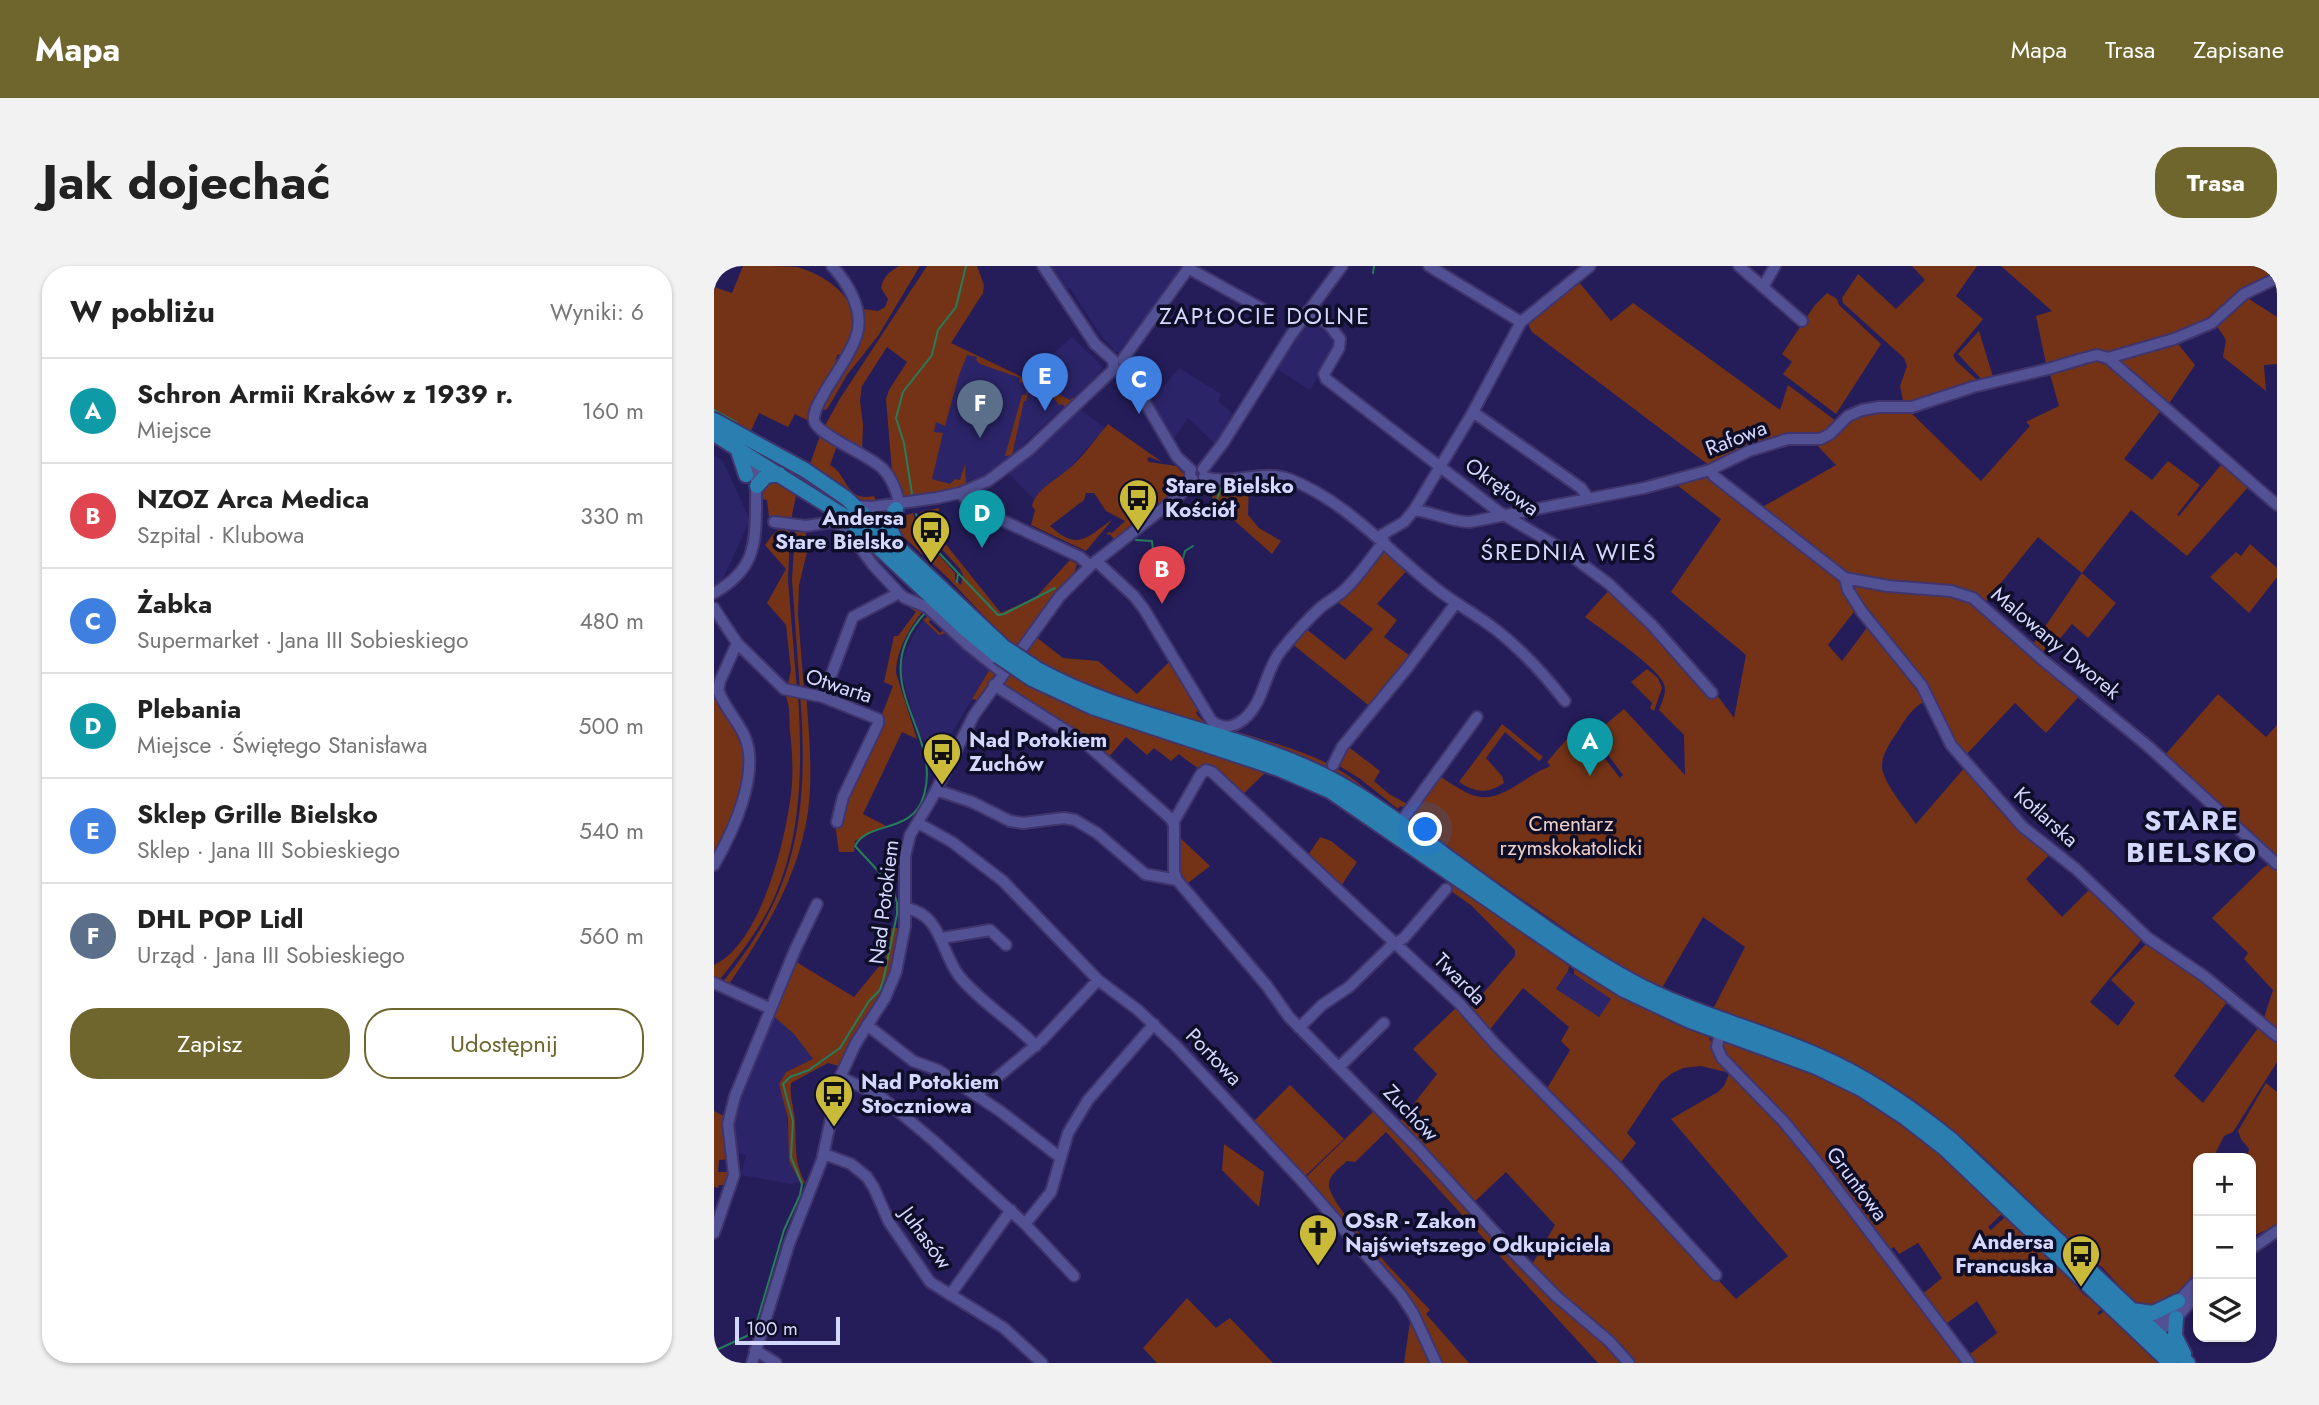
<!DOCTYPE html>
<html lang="pl">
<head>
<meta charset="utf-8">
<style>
  :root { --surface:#fff; --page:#f2f2f2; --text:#222; --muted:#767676; --line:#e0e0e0; --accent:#6e662d }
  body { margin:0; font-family:Jost,sans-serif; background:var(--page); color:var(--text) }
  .controls { position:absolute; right:21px; bottom:21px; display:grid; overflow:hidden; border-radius:14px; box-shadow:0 2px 5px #0004 }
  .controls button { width:63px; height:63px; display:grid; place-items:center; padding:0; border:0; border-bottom:2px solid var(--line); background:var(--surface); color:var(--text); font:35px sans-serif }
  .scale { position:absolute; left:21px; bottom:18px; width:105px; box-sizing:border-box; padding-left:7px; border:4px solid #d5d8fe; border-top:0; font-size:19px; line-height:24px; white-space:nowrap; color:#d5d8fe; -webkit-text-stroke:5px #0f0e28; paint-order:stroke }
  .you { position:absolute; left:712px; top:564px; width:24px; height:24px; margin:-18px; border:5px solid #fff; border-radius:50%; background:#1a73e8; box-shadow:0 0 0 10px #1a73e833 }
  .badge { display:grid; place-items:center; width:46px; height:46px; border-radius:50%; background:var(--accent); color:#fff; font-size:23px; font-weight:700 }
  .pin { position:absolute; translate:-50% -58px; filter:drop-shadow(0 2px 4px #0008) }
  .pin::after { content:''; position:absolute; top:37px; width:24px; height:21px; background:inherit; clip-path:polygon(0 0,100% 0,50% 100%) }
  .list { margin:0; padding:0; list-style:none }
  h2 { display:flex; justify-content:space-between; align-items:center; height:91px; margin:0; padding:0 28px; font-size:30px }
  h2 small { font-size:23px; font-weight:400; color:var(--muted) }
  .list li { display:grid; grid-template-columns:46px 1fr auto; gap:21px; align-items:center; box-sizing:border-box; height:105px; padding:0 28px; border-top:2px solid var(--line) }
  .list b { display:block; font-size:26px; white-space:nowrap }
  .list p { margin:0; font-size:23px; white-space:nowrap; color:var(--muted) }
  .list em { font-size:23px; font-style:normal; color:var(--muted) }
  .actions { display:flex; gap:14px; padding:21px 28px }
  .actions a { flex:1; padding:16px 0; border:2px solid var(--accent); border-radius:28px; text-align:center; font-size:24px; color:var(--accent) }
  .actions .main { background:var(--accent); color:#fff }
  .icon { flex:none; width:38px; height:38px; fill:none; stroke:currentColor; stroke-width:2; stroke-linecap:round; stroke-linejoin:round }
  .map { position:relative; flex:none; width:1563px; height:1097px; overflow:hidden; border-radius:28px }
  header { display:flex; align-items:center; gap:42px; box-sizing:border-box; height:98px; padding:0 35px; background:var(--accent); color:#fff }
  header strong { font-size:33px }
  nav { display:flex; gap:38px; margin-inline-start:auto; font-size:24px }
  .intro { display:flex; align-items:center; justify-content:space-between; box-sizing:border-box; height:168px; padding:0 42px }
  h1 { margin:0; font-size:49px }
  .button { padding:18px 32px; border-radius:28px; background:var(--accent); color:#fff; font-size:24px; font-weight:700 }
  main { display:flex; gap:42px; padding:0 42px }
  aside { flex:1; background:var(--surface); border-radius:28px; box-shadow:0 2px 5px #0004 }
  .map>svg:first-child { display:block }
  .built { fill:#2b2468 }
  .green { fill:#743316 }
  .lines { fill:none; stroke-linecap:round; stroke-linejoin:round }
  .stream { stroke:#267d5a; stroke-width:2 }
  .minor-casing { stroke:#3f356c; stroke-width:14 }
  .major-casing { stroke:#3f356c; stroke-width:18 }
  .minor { stroke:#525194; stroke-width:10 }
  .major { stroke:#2a7fb0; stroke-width:14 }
  .major-bridge-casing { stroke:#3f356c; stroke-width:18; stroke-linecap:butt }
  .major-bridge { stroke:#2a7fb0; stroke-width:14 }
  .labels { text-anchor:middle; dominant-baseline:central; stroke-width:7; stroke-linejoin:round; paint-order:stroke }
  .street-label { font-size:21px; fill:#d5d8fe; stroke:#0f0e28 }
  .poi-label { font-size:21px; font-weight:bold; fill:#d5d8fe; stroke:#0f0e28; text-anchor:start }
  .park-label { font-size:21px; fill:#f0d0c4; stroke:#0f0e28 }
  .neighbourhood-label { font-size:23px; letter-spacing:2px; fill:#d5d8fe; stroke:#0f0e28 }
  .district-label { font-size:28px; font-weight:bold; letter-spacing:2px; fill:#d5d8fe; stroke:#0f0e28 }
</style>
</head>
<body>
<header>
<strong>Mapa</strong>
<nav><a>Mapa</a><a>Trasa</a><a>Zapisane</a></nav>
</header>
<div class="intro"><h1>Jak dojechać</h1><a class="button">Trasa</a></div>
<main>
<aside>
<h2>W pobliżu<small>Wyniki: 6</small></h2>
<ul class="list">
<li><span class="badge" style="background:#0f9aa8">A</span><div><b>Schron Armii Kraków z 1939 r.</b><p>Miejsce</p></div><em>160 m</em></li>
<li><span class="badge" style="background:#e0444e">B</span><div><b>NZOZ Arca Medica</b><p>Szpital · Klubowa</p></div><em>330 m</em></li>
<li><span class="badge" style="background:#3f7fe0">C</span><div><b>Żabka</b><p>Supermarket · Jana III Sobieskiego</p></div><em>480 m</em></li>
<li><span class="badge" style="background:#0f9aa8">D</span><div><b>Plebania</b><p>Miejsce · Świętego Stanisława</p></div><em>500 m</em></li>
<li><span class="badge" style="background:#3f7fe0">E</span><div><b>Sklep Grille Bielsko</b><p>Sklep · Jana III Sobieskiego</p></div><em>540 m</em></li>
<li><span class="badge" style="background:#5c6f8a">F</span><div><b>DHL POP Lidl</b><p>Urząd · Jana III Sobieskiego</p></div><em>560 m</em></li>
</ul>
<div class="actions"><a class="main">Zapisz</a><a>Udostępnij</a></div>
</aside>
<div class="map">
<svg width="1563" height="1097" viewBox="0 0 1563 1097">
  <rect width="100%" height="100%" fill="#241d5a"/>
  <path class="built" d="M332 0H471L409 85 397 87 400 83 388 71 356 22 348 25Z
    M597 51 611 58 624 77 596 124 563 103Z
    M358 71 389 101 380 112 287 199 270 210 253 215 252 219 214 229 218 168 247 82 311 113Z
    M465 102 507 128 504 135 520 149 501 178 474 152 459 173 437 135Z
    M367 144 391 162 353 205 339 214 320 233 295 208Z
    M0 189 9 195 36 254 7 317 0 320Z
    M209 354 225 369 233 367 276 403 236 470 241 474 236 484 206 471 187 407V399L199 370Z
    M854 705 898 733 884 752 842 723Z
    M57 748 80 768 99 793 72 806 71 839 75 872V895L87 918 85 916 77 918 27 909 32 889 19 886 17 854Z"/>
  <path class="green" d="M29 0C45 0 68 0 83 1 112 9 149 34 139 69 137 75 131 82 128 88L123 89 121 100 93 154 81 148 74 161 45 147 36 167 0 146V21L18 27Z
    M185 0H206L164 70 133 109 115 140 112 144 107 143 143 77 145 48 149 43 164 45 171 41 174 33 167 22C170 10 175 6 185 0Z
    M213 0H263L270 19 269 27 237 77 356 134 359 131V135L352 142 348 138 345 139 335 126 332 128 316 120 312 135H310L298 189 291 190 308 129H312L314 122 311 117 305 116 306 112 266 98 262 94 263 91 253 89 245 109 231 160 222 156 220 166 229 167 218 213 236 218 241 213 246 214 251 198 252 219 235 225 191 231 187 229 178 205 172 133 175 124 193 96 173 81 148 120 146 134 149 159 148 185 109 163 127 131Z
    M1198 0H1263L1242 30 1269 53 1239 89 1242 95 1262 113 1263 116 1190 139 1186 120 1193 100 1190 92 1129 37 1128 32 1144 8 1182 43 1211 14Z
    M1287 0H1563V10L1487 60 1406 84 1376 88 1333 102 1322 50 1338 45Z
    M864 15 897 55 919 37 1066 144 1074 119 1122 155 1115 167 1088 170 996 200 818 66 813 56Z
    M1113 27 1123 33 1125 39 1167 78 1122 148 1069 108 1078 96 1068 88 1101 39Z
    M1532 31 1563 51V98L1550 99 1552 125 1509 91 1512 74 1501 57Z
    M1265 65 1280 114H1268L1244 88Z
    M1461 74 1481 99 1452 142 1403 98V90Z
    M1387 91 1448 143 1410 193 1438 214 1454 195 1486 219 1463 249 1465 250 1506 200 1512 198 1536 219 1473 290 1417 244 1368 307 1402 337 1374 372 1358 358 1330 392 1317 381 1368 307 1324 271 1270 338 1261 331 1137 311 1045 243 1122 199 1098 174 1142 148 1193 143 1267 215 1316 160 1312 156 1345 140 1335 105Z
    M394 158 448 196 435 191 433 193 435 196 462 200 471 209V216L400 274 397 269 392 268 395 266 398 267 411 255 392 245 380 227H372L370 234 336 260C365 286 372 271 398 254L372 285 317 259 321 244 318 240C322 224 340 215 352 205 368 193 381 173 394 158Z
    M107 167 124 177 116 199C133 207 131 237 160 230L162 235 146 236 95 201Z
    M990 208 997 211 1126 315 1143 342 1114 379 1128 395 1155 359 1214 434C1199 440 1192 452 1184 465 1177 475 1168 488 1168 500 1168 516 1193 544 1202 558L1252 500 1338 586 1312 613 1348 651 1378 621 1429 672 1376 736 1404 760 1421 737 1397 714 1434 676 1515 733 1460 810 1489 837 1547 758 1563 772V796L1519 866 1510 870 1499 892H1484V1008L1457 1035 1446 1043 1420 1036 1388 1001 1372 991C1305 926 1240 853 1157 807 1107 779 1053 762 999 743L1031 681 989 651 948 722 897 695 753 595 698 552 723 511H727C765 536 772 539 811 514 819 509 827 503 835 501L836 499 833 496 865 459 906 512 909 509 879 469 910 443 971 509 970 469 945 444C948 436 953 427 950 418 945 402 887 363 871 351L897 322 1000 431 1003 429 1020 452 1032 389 957 326 1007 253 959 216Z
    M63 213 83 225 77 254 55 251 53 234 48 233 47 221Z
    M535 215 534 249 545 262 567 275 558 288 504 240 498 231 504 218Z
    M225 242 224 248 226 249 222 264 226 271 287 347 322 331 356 294 363 298 360 307 340 327 301 382 288 372 289 370 233 311 184 266V252L199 247 206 268 241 307V313L247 319 249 309 246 303 212 266 206 246Z
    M67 262 76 263 74 314 83 424 73 422 77 404 72 359 53 337 72 303 51 279 59 268Z
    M88 264 92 266V278H95L85 319 84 348 90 424H86L78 314 81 265Z
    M1536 278 1563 302V311L1535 347 1496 311 1522 286 1527 290Z
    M669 282 695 302 663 338 683 354 670 371 699 392 658 442 577 377 591 362 631 394 659 363 621 334Z
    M1137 316 1218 325 1257 335 1367 428 1332 467 1301 437 1249 492 1217 432 1142 333Z
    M181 331H185L208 341 220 350 215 356 226 367 232 362 281 403V408L263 434 258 433 276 403 233 367 225 369 209 354 215 349 210 344C196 360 182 385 182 407L203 473 188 466 149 548 172 560 141 575 140 586H125L121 558H124L131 532 168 454 167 451 179 420 170 416 180 370H184L202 346Z
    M322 371 349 392 384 395 423 428 455 396 485 443 482 447C490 460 507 461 520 465 556 476 595 485 627 505 641 513 653 524 666 535 638 523 613 504 584 493 492 458 392 441 310 387Z
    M933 403 944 412 948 422 940 445 936 442 938 437 917 416Z
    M296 407 343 434 369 445 553 505 526 531C507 514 485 505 465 488L457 495 440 482 433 489 412 471 393 493 289 419V416Z
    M68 425 84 427C88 497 89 567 60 632 46 663 25 690 3 717L0 715V699C48 677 74 567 78 518 79 501 78 483 76 465 75 452 77 434 68 425Z
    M86 427H92C95 466 99 507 94 546 84 613 50 667 13 721L7 718C85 625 95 544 86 427Z
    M0 428 31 476V519L0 595Z
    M1504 428 1552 471 1563 459V594L1450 490Z
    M788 458 829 491 825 495 791 466 772 492 788 510 790 517C773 528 762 527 745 516Z
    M632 479 666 505 660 515 675 528 695 539 691 542 686 540 684 543 645 512 622 498Z
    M463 569 496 600 470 620 465 613Z
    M606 571 617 575 643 596 627 620 593 591Z
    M1557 598 1563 601V768L1549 755 1559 724 1530 693 1534 687 1498 652 1550 601Z
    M740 616 856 695 854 705 842 723 885 751 897 733 860 708V702L862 701 958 756 994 770 1007 795 1014 802 1012 806 987 800 969 802 957 808 947 816 913 867 922 877 904 900 831 826 856 784 847 775 855 761 809 722 773 767 754 745 801 690V684L758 640 734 623Z
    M176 662H184L186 665C178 718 156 748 130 793H127L125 800 114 797 77 817C75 832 81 843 81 857 83 883 79 891 91 917L87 918 75 895 74 853 65 818 72 806 99 793 80 768 57 748 79 694 140 731 171 693Z
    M745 739 1022 1033 1074 990 957 853 1004 826 1010 820 1015 808 1018 806 1069 857 1253 1097H917L816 1002 841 959 792 906 757 939 684 858 723 808 699 783Z
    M1012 775H1015L1135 821 1207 869 1291 945 1274 961 1277 964 1290 952 1295 950 1342 997 1369 1028 1389 1042 1383 1047 1385 1049 1392 1044 1449 1097H1257L1252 1091 1283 1067 1263 1035 1229 1060 1206 1030 1228 1012 1204 977 1185 988 1180 981 1172 986 1017 800 1007 781Z
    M1552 817 1563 826V959L1537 971V892H1533L1535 883 1527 873 1524 865Z
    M576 819 630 873 589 912 549 865 538 857Z
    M663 842 912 1097H884L672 866 641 896 633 895C626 902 613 910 615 921 621 947 695 1021 716 1044L712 1048 755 1097H725L702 1048 590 913Z
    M0 845 10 850 16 893 5 894 4 906H15L11 919H5L4 922 0 921Z
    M510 878 550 906 545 941 508 904Z
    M473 1032 502 1062 516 1052 559 1097H443L429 1082Z
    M697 1049 719 1097H690Z"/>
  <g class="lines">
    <path class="stream" d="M659 7 660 0
      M0 144 22 156
      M198 228 190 177 182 152 189 126 218 89 224 64 242 41 252 0
      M502 236 508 219
      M202 248 210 271 244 307 243 316
      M496 250 499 241
      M422 274 438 275 439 285 436 292 443 302H454L468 296 471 285 479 280
      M244 307 284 349 290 348 341 322
      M0 1085 35 1069 41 1062 70 964 86 929 88 918 77 891 79 855 69 818 76 811 95 804 126 782 155 735 166 724 170 711 183 648V637L178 620 141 580C154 554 199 569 210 529 229 465 148 415 211 347"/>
    <g class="minor-casing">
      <path id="minor" d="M118 0C132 15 148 40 144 63 142 80 121 109 112 124 107 133 99 145 100 154 102 169 156 189 169 203 178 212 182 223 185 236
        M329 0 381 78 399 94
        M715 0 807 56
        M1025 0 1088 55
        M474 2 550 44
        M1049 21 1061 0
        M595 44 616 60 626 73 625 82 610 108 612 113 785 246 848 283 895 318 938 359 998 427
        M1394 92 1563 239
        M409 93 411 98 409 103 418 114 463 191 477 204 476 210 479 214
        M409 93 476 0
        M759 146 867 222 875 233
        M489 203 509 177 577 69 628 0
        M996 204 1000 210 1131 312 1174 320 1237 325 1259 332 1330 395 1435 481 1563 598
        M490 211C518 220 547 203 575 213 633 235 675 286 724 324 742 338 763 349 781 363 808 384 830 408 851 435
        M246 227 258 240 366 291 376 300
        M141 240 158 241 223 232 246 227 274 215 316 183 400 103 399 94
        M700 244 759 146 807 56 876 0
        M60 256 92 260 118 256 131 261 159 299 185 327 191 332 213 341 254 379 289 407
        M664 271 690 256 700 244C719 246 737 256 756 256L930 222 996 204 1035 185 1074 173H1106L1116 168 1134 150 1148 144 1165 141H1198L1259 121 1334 103 1371 92 1383 89 1394 92 1460 73 1498 57 1530 28 1563 12
        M382 295 420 330 430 343 497 454C508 464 519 462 530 453 551 435 550 407 566 386 578 371 592 355 606 342 613 336 621 332 628 326 644 312 657 292 670 275
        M1131 312 1134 324 1148 346 1208 420 1237 479 1309 561 1362 603 1434 672 1490 710 1563 770
        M0 327C39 305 42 281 42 239 42 222 43 207 38 190
        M0 342 23 377 70 423 109 431 164 453V458L129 531 123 556
        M280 419 370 476 456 552 460 558V605L463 614 553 720 575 751 704 882 797 984 842 1030 895 1075 915 1097
        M109 431 139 351 185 327
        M619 499 628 481 694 401 742 337
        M222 524 258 536 296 555 309 557 350 552 361 554 383 567 431 608 463 614
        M460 555 487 508 492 504 498 506 746 738 782 779 904 902 1002 1009
        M204 557 238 576 289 615 384 714 424 744 462 780 588 915 687 1029 699 1047 722 1097
        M686 557 763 451
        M0 599C19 566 46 508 31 471 24 455 10 441 4 424L6 415 23 377
        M192 642C228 648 227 688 246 711 267 737 299 755 322 780
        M228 672 276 664 292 679
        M0 717 57 743
        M153 759 199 795 224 804 286 845 347 892
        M585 762 608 739 635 721 677 680 690 672 732 623
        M1006 766 1003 781 1008 792 1070 856 1102 895 1255 1097
        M625 801 670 757
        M126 811 165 829 221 876 311 958 360 1010
        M262 829 328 774 384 714
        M110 888 137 898 153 911 160 922 175 956 216 1016 290 1062 328 1097
        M311 958 337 926 354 867 374 834 440 758
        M0 967 20 909 14 858 21 830 81 684 103 638
        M1537 983 1563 965
        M236 1029 297 944
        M1435 1069 1437 1064 1484 1014
        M1438 1071 1462 1052 1484 1028
        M41 1084 62 1097
        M38 1097 75 978 108 894 126 811 142 777 171 732 182 706 191 660V590L196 569 217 534 260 449 346 330 376 300 466 229 479 214"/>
    </g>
    <g class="major-casing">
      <path id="major" d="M0 154 91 204 132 232 290 381
        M0 168 132 251 249 361 284 390
        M23 182 32 209
        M43 220 52 210 65 208
        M182 243C174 255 175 263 182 275
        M325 404C410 451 509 463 597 503 638 521 673 548 709 573 776 621 842 673 914 713 975 747 1042 762 1105 790 1154 811 1197 841 1238 874L1474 1097
        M318 413 378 441 565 503 616 525 862 694 910 724 976 755 1102 801 1147 823 1190 851 1230 882 1456 1097
        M1417 1044 1439 1047 1464 1035
        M1462 1052 1461 1070 1470 1088"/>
    </g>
    <use href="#minor" class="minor"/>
    <use href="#major" class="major"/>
    <g class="major-bridge-casing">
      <path id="major-bridge" d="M290 381 325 404
        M284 390 318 413"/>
    </g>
    <use href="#major-bridge" class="major-bridge"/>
  </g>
  <defs>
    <g id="bus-pin" transform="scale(2.0125)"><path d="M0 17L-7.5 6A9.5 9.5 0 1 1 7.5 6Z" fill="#caba3a" stroke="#0f0e28"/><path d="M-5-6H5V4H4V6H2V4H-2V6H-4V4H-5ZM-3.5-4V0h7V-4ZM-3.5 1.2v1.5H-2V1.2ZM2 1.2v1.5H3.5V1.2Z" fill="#111"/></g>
    <g id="church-pin" transform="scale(2.0125)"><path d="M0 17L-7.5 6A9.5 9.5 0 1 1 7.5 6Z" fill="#caba3a" stroke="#0f0e28"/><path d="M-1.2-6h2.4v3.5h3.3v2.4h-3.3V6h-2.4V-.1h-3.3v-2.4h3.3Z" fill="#111"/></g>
  </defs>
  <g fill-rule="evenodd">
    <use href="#bus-pin" x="424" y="232"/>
    <use href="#bus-pin" x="217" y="264"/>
    <use href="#bus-pin" x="228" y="486"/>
    <use href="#bus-pin" x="120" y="828"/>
    <use href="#church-pin" x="604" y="967"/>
    <use href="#bus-pin" x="1367" y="988"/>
  </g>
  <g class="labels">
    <g class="street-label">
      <text transform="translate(1022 172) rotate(-21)">Rafowa</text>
      <text transform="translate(788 221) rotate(35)">Okrętowa</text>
      <text transform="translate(1342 377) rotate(40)">Malowany Dworek</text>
      <text transform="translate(125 420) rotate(18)">Otwarta</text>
      <text transform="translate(1332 551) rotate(42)">Kotlarska</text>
      <text transform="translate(170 636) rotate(-83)">Nad Potokiem</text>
      <text transform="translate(746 713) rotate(45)">Twarda</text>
      <text transform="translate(500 791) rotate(46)">Portowa</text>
      <text transform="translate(697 847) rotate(46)">Zuchów</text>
      <text transform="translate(1143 918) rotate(53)">Gruntowa</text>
      <text transform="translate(212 972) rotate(54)">Juhasów</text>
    </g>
    <g class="poi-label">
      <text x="451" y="220">Stare Bielsko<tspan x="451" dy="24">Kościół</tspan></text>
      <text x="190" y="252" text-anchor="end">Andersa<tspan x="190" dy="24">Stare Bielsko</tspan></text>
      <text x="255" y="474">Nad Potokiem<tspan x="255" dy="24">Zuchów</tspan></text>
      <text x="147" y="816">Nad Potokiem<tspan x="147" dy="24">Stoczniowa</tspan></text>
      <text x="631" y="955">OSsR - Zakon<tspan x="631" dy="24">Najświętszego Odkupiciela</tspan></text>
      <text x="1340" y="976" text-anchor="end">Andersa<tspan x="1340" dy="24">Francuska</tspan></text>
    </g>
    <g class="park-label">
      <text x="857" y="558">Cmentarz<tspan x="857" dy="24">rzymskokatolicki</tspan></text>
    </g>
    <g class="neighbourhood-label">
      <text x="551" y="50">ZAPŁOCIE DOLNE</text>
      <text x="855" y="286">ŚREDNIA WIEŚ</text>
    </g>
    <g class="district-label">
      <text x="1478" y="554">STARE<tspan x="1478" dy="32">BIELSKO</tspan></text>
    </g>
  </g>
</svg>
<div class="controls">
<button>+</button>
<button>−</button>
<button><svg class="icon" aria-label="layers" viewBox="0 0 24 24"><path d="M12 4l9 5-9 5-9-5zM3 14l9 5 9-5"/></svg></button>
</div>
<div class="scale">100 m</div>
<div class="you"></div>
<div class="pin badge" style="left:876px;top:510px;background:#0f9aa8">A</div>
<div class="pin badge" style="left:448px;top:338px;background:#e0444e">B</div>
<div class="pin badge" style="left:425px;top:148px;background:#3f7fe0">C</div>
<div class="pin badge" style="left:268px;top:282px;background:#0f9aa8">D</div>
<div class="pin badge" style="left:331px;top:145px;background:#3f7fe0">E</div>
<div class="pin badge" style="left:266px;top:172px;background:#5c6f8a">F</div>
</div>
</main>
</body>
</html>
